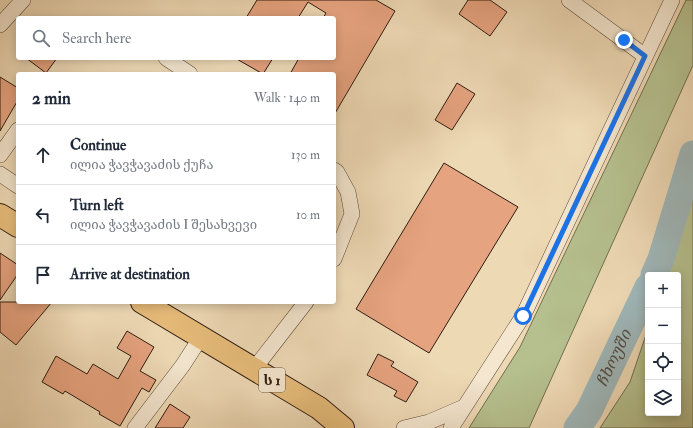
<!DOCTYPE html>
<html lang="en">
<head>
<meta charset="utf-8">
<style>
  :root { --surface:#fff; --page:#f2f2f3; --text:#1f2937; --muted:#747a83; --line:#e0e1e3 }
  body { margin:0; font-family:"IM FELL Double Pica","Noto Serif Georgian",serif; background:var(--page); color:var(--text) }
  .controls { position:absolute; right:12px; bottom:12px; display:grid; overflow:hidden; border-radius:4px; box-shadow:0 2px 10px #0003 }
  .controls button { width:36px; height:36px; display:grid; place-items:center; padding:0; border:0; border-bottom:1px solid var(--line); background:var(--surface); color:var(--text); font:20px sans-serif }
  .stop { position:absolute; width:12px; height:12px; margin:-9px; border:3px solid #1a73e8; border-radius:50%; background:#fff }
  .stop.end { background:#1a73e8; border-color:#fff; box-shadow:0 1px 4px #0008 }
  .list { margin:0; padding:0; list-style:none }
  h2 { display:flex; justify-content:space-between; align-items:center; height:52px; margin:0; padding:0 16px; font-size:17px }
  h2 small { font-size:13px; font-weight:400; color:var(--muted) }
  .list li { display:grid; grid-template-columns:26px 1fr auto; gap:12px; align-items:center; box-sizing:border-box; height:60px; padding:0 16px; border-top:1px solid var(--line) }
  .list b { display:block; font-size:15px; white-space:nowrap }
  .list p { margin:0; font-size:13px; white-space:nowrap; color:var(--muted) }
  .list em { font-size:13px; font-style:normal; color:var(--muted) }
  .icon { flex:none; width:22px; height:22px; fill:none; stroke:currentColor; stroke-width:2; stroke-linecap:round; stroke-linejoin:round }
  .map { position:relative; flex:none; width:693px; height:428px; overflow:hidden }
  .search { position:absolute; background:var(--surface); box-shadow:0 2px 10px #0003; left:16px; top:16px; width:320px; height:44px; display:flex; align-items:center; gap:10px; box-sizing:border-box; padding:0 14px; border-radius:4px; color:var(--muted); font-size:15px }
  .panel { position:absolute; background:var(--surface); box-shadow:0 2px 10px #0003; left:16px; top:72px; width:320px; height:232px; border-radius:4px }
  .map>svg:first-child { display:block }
  .green { fill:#b6c08f; stroke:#726e50 }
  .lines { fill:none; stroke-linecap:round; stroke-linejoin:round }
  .river { stroke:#9fb7b9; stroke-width:27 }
  .building { fill:#e6a37f; stroke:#2e1c11 }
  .minor-casing { stroke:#5e4b3a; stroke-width:16 }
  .highway-casing { stroke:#2e1c11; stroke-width:24 }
  .minor { stroke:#f4e6cf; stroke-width:15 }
  .highway { stroke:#e7bc7a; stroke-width:22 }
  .route { stroke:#1a73e8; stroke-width:5 }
  .labels { text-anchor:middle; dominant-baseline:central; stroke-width:3; stroke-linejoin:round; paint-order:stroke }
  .shield { fill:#f4e6cf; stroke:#69594a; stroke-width:1 }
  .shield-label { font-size:14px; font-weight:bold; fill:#2e1c11 }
  .water-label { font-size:16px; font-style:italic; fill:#504a43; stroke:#f4e6cf }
</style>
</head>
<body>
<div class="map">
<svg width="693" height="428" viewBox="0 0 693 428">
  <rect width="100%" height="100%" fill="#eed9b5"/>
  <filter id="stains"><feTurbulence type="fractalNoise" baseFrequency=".005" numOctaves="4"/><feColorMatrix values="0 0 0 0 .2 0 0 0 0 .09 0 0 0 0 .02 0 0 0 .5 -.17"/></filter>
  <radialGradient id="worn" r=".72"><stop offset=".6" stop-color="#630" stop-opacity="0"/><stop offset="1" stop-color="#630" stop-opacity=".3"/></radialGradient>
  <path class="green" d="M686 0H693V65L529 428H469L520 347Z
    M693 198V428H600L630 382 648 329V413H678V275H666Z"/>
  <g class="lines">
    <g class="river">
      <path d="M654 275 661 259 693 154"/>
      <path id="s1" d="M577 428 589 411 648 287"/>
    </g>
  </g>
  <path class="building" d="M257 0H376L395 11 334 115V74H290L299 58H334V18H323L326 13 308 2 298 18H246Z
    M468 0H490L507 12 490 36 459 14Z
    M26 58H57L46 73Z
    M235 58H273L263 74Z
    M0 77 18 88V100L0 131Z
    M457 83 475 94 452 130 435 120Z
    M444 163 518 207 429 353 356 309Z
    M0 253 18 265V274L0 300Z
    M0 302H52L16 345 0 332Z
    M127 331 154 347 140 371 156 380 149 392 142 388 120 426 99 414 100 412 65 391 63 394 42 382 56 356 87 374 93 364 118 379 131 356 117 348Z
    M378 354 394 362 391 366 418 382 406 402 394 396 397 391 367 375Z
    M170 404 190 417 183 428H155Z"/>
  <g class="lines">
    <g class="minor-casing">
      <path id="minor" d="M569 0 645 56
        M0 25 23 0
        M166 58 190 74
        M0 155 18 130
        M334 170 337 172 348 192 352 214 334 259
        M0 174 18 186
        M254 369 306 302
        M135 428 183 365 201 337
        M404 428 429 422 464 407
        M451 428 523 316 672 0"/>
    </g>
    <g class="highway-casing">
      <path id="highway" d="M0 215 18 226
        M142 302 319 408 343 428"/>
    </g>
    <use href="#minor" class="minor"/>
    <use href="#highway" class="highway"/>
  </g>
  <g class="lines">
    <path class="route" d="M523 316 645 56 624 40"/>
  </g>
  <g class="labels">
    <rect class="shield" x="259" y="368" width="26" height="24" rx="3"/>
    <g class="shield-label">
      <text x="272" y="380">ს 1</text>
    </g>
    <g class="water-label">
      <text stroke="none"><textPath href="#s1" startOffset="79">ჩხოუში</textPath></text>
    </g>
  </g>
  <rect width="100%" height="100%" filter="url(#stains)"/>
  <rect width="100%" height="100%" fill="url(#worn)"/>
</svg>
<div class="controls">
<button>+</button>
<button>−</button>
<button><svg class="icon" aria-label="locate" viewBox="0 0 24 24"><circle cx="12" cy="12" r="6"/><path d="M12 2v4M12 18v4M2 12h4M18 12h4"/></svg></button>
<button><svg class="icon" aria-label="layers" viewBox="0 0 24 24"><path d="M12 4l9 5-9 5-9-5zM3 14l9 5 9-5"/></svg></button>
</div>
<div class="stop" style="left:523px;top:316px"></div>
<div class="stop end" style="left:624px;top:40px"></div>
<div class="search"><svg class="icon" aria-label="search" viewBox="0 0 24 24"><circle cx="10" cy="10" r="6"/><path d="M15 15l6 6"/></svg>Search here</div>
<section class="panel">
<h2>2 min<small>Walk · 140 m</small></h2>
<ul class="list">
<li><svg class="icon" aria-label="ahead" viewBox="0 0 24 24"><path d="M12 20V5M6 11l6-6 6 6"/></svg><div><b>Continue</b><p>ილია ჭავჭავაძის ქუჩა</p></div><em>130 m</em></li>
<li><svg class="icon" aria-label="left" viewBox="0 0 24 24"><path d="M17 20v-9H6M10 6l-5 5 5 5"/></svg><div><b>Turn left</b><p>ილია ჭავჭავაძის I შესახვევი</p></div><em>10 m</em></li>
<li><svg class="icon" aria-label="arrive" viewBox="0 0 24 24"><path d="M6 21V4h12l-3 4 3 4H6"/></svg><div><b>Arrive at destination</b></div></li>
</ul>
</section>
</div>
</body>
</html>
